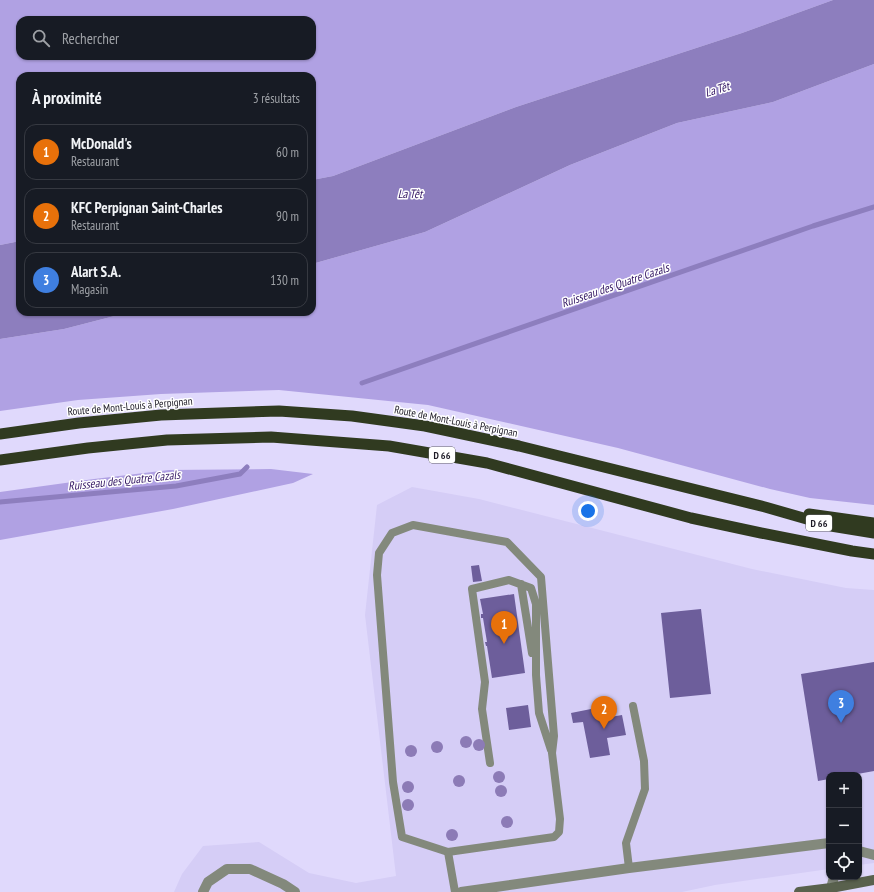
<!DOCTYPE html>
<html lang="fr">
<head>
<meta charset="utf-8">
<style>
  :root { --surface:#171b24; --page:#20242c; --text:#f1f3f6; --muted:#9ea1a6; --line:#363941; --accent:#618401 }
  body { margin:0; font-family:"PT Sans Narrow",sans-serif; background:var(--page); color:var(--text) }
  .controls { position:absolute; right:12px; bottom:12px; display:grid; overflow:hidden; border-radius:8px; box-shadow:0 1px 3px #0004 }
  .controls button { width:36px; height:36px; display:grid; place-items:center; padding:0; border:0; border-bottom:1px solid var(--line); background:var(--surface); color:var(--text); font:20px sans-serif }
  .you { position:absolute; left:588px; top:511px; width:14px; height:14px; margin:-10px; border:3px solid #fff; border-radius:50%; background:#1a73e8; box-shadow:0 0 0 6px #1a73e833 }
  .badge { display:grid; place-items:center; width:26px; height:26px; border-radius:50%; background:var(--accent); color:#fff; font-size:13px; font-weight:700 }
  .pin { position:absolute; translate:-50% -33px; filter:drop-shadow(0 1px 2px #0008) }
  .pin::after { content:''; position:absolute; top:21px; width:14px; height:12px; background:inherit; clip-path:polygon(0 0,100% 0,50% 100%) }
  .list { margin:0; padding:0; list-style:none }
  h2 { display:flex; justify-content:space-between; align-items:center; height:52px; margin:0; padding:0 16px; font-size:17px }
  h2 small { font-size:13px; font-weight:400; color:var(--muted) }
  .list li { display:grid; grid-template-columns:26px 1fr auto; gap:12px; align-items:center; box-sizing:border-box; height:56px; margin:0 8px 8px; padding:0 8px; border:1px solid var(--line); border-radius:12px }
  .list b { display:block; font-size:15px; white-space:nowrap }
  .list p { margin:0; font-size:13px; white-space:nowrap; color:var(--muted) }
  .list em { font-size:13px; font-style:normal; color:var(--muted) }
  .icon { flex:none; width:22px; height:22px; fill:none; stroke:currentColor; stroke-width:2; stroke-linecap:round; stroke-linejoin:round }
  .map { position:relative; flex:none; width:874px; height:892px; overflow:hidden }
  .search { position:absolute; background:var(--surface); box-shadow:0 1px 3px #0004; left:16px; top:16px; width:300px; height:44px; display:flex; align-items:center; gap:10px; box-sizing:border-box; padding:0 14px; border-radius:12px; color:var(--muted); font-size:15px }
  .panel { position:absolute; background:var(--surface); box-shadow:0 1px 3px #0004; left:16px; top:72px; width:300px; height:244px; border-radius:12px }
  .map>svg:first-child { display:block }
  .built { fill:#d5cdf6 }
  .green { fill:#b0a1e3; fill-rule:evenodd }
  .water { fill:#8d7ebe }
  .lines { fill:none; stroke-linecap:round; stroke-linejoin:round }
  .stream { stroke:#8d7ebe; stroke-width:5 }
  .building { fill:#6d5e9b }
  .service { stroke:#83897c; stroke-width:8 }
  .minor { stroke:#83897c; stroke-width:10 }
  .secondary { stroke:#59614d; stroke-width:10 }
  .trunk { stroke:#303a20; stroke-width:11 }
  .tree { fill:#8c7bb6 }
  .labels { text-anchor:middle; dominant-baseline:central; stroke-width:3; stroke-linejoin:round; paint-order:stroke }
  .shield { fill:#fff; stroke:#615f67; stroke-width:1 }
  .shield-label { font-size:10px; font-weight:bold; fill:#1d1a26 }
  .street-label { font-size:11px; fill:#1d1a26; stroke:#fff }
  .water-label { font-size:12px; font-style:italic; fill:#331663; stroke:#fff }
</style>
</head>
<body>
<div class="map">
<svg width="874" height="892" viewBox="0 0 874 892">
  <rect width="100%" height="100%" fill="#e0d9fc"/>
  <path class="built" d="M412 487 479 499 752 569 846 588 874 590V863L859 865V775H829V869L715 885 682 892H174L182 874 203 846 259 842 309 873 356 883 396 876 365 615 377 505Z"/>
  <path class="green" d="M0 0H833L742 33 516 107 333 176 312 180V76H20V241L0 245ZM20 20H312V56H20Z
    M874 64V505L810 498 770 489 618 448 428 405 279 390 161 394 78 400 0 411V339L64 329 130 312H312V264L425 232 570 165 677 123 773 102Z
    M271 469 313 474 293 483 173 509 0 540V492L94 479 169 470Z"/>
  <path class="water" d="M833 0H874V64L773 102 677 123 570 165 425 232 312 264V180L333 176 516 107 742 33Z
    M20 241V312H130L64 329 0 339V245Z"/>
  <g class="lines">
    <path class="stream" d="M362 383 813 226 874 207
      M0 502 176 486 240 474 247 467"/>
  </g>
  <path class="building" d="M479 565 482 581 473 582 471 566Z
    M514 594 525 673 492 678 487 646H486L485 642H487L483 618H481V614H483L480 599Z
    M701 609 711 694 670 698 661 613Z
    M874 662V771L852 775H829V779L818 781 801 674Z
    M528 705 531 727 509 730 506 708Z
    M596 708 599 719 622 715 626 735 607 738 610 755 590 758 583 722 573 723 571 713Z"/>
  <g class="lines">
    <path class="service" d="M413 525 507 542 541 577 554 736 552 753 560 819 559 832 554 837 448 852 402 837 393 782 377 575 379 553 392 533Z
      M521 584 532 653
      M490 763 482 709 485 682 472 589 509 580 531 588 536 604V675L539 713 551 750
      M448 852 455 892
      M629 868 626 843 645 789 644 761 633 706"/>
    <path class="minor" d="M859 851 874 855
      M831 888 834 877
      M203 892 208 882 227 869H250L283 884 295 892
      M461 892 629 868 829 843"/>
    <path class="secondary" d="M799 892 831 888 874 880"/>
    <path class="trunk" d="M0 434 79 423 161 415 279 411 352 416 425 426 519 446 765 507 831 526 874 533
      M0 460 88 448 167 440 271 437 389 446 487 463 691 518 761 533 852 551 874 554
      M809 514 874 523"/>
  </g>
  <g class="tree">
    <circle cx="466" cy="742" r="6"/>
    <circle cx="479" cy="745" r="6"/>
    <circle cx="437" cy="747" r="6"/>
    <circle cx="411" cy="751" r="6"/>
    <circle cx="499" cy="777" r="6"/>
    <circle cx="459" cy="781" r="6"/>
    <circle cx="408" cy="787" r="6"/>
    <circle cx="501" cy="791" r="6"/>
    <circle cx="408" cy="805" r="6"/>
    <circle cx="507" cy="822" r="6"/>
    <circle cx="452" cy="835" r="6"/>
  </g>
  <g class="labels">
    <g class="shield">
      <rect x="429" y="447" width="26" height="16" rx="3"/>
      <rect x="806" y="515" width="26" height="16" rx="3"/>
    </g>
    <g class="shield-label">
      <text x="442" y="455">D 66</text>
      <text x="819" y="523">D 66</text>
    </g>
    <g class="street-label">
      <text transform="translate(130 406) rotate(-5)">Route de Mont-Louis à Perpignan</text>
      <text transform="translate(456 421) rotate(11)">Route de Mont-Louis à Perpignan</text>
    </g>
    <g class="water-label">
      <text transform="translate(717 89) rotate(-17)">La Têt</text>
      <text x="410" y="193">La Têt</text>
      <text transform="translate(615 285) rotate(-19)">Ruisseau des Quatre Cazals</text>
      <text transform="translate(124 480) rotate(-6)">Ruisseau des Quatre Cazals</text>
    </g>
  </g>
</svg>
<div class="controls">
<button>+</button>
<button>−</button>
<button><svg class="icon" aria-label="locate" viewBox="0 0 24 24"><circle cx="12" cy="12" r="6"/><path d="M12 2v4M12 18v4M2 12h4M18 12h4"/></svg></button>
</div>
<div class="you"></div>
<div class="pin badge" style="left:504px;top:644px;background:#e8710a">1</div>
<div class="pin badge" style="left:604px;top:729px;background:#e8710a">2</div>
<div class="pin badge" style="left:841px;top:723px;background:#3f7fe0">3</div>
<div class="search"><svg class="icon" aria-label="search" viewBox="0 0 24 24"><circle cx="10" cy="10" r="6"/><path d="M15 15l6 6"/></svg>Rechercher</div>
<section class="panel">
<h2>À proximité<small>3 résultats</small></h2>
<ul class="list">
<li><span class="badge" style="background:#e8710a">1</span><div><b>McDonald's</b><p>Restaurant</p></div><em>60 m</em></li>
<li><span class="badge" style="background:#e8710a">2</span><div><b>KFC Perpignan Saint-Charles</b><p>Restaurant</p></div><em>90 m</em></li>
<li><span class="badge" style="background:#3f7fe0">3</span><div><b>Alart S.A.</b><p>Magasin</p></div><em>130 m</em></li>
</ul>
</section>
</div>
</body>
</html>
